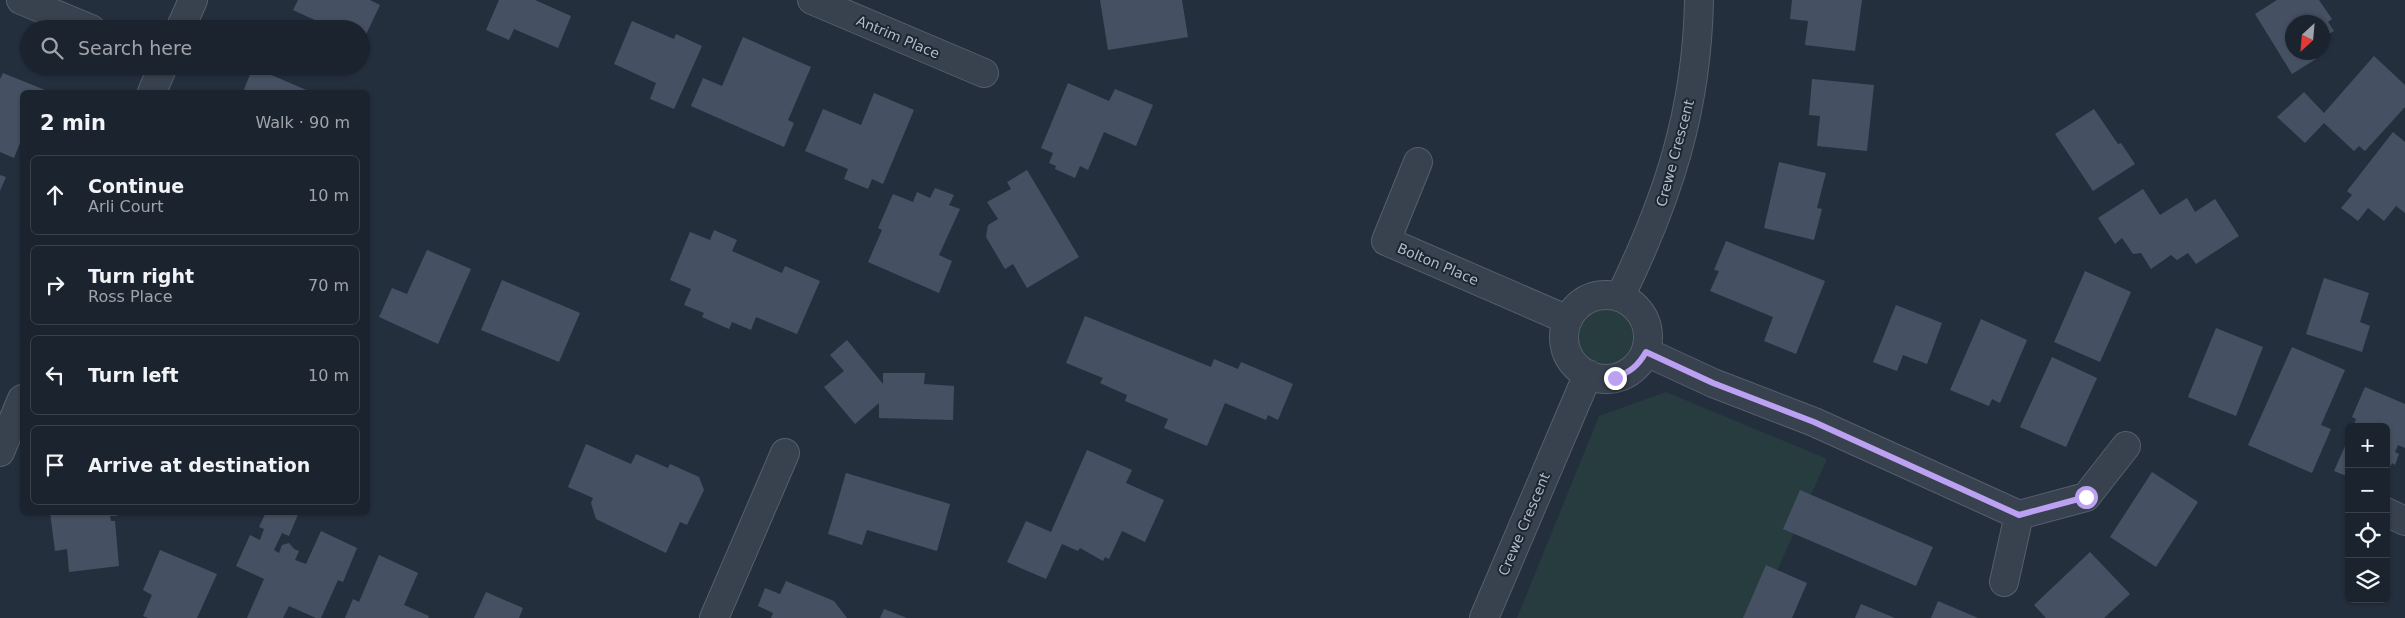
<!DOCTYPE html>
<html lang="en">
<head>
<meta charset="utf-8">
<style>
  :root { --surface:#1b232e; --page:#242b36; --text:#f1f3f6; --muted:#a0a4aa; --line:#39404a }
  body { margin:0; font-family:"DejaVu Sans",sans-serif; background:var(--page); color:var(--text) }
  .controls { position:absolute; right:15px; bottom:15px; display:grid; overflow:hidden; border-radius:8px; box-shadow:0 1px 4px #0004 }
  .controls button { width:45px; height:45px; display:grid; place-items:center; padding:0; border:0; border-bottom:1px solid var(--line); background:var(--surface); color:var(--text); font:25px sans-serif }
  .compass { position:absolute; left:2285px; top:15px; width:45px; height:45px; border-radius:50%; background:var(--surface); box-shadow:0 1px 4px #0004; rotate:206deg }
  .stop { position:absolute; width:15px; height:15px; margin:-11px; border:4px solid #bca0f2; border-radius:50%; background:#fff }
  .stop.end { background:#bca0f2; border-color:#fff; box-shadow:0 1px 5px #0008 }
  .list { margin:0; padding:0; list-style:none }
  h2 { display:flex; justify-content:space-between; align-items:center; height:65px; margin:0; padding:0 20px; font-size:21px }
  h2 small { font-size:16px; font-weight:400; color:var(--muted) }
  .list li { display:grid; grid-template-columns:32px 1fr auto; gap:15px; align-items:center; box-sizing:border-box; height:80px; margin:0 10px 10px; padding:0 10px; border:1px solid var(--line); border-radius:8px }
  .list b { display:block; font-size:19px; white-space:nowrap }
  .list p { margin:0; font-size:16px; white-space:nowrap; color:var(--muted) }
  .list em { font-size:16px; font-style:normal; color:var(--muted) }
  .icon { flex:none; width:28px; height:28px; fill:none; stroke:currentColor; stroke-width:2; stroke-linecap:round; stroke-linejoin:round }
  .map { position:relative; flex:none; width:2405px; height:618px; overflow:hidden }
  .search { position:absolute; background:var(--surface); box-shadow:0 1px 4px #0004; left:20px; top:20px; width:350px; height:55px; display:flex; align-items:center; gap:12px; box-sizing:border-box; padding:0 18px; border-radius:28px; color:var(--muted); font-size:19px }
  .panel { position:absolute; background:var(--surface); box-shadow:0 1px 4px #0004; left:20px; top:90px; width:350px; height:425px; border-radius:8px }
  .map>svg:first-child { display:block }
  .green { fill:#263c3f }
  .building { fill:#455162 }
  .lines { fill:none; stroke-linecap:round; stroke-linejoin:round }
  .minor-casing { stroke:#565f6c; stroke-width:30 }
  .minor { stroke:#38414e; stroke-width:28 }
  .route { stroke:#bca0f2; stroke-width:6 }
  .labels { text-anchor:middle; dominant-baseline:central; stroke-width:4; stroke-linejoin:round; paint-order:stroke }
  .street-label { font-size:14px; fill:#b4bcc9; stroke:#1d2633 }
</style>
</head>
<body>
<div class="map">
<svg width="2405" height="618" viewBox="0 0 2405 618">
  <rect width="100%" height="100%" fill="#242f3e"/>
  <path class="green" d="M1579 337a27 27 0 1 1 54 0a27 27 0 1 1-54 0Z
    M1666 392 1827 459 1756 618H1517L1599 416Z"/>
  <path class="building" d="M298 0H370L380 5 361 45V29H334L293 10Z
    M499 0H535L571 16 558 48 514 29 509 40 486 30Z
    M1100 0H1182L1188 37 1108 50Z
    M1792 0H1862L1855 51 1805 45 1808 21 1790 19Z
    M2277 0H2319L2332 19 2328 22 2334 31 2322 38V22H2292V52H2312L2316 59 2292 74 2255 14Z
    M632 21 674 39 676 34 702 46 674 109 650 99 656 83 614 64Z
    M743 37 811 67 788 120 794 123 784 147 691 106 703 78 722 86Z
    M2374 56 2405 85V107L2365 151 2359 146 2354 151 2324 123 2305 143 2277 117 2304 92 2324 113Z
    M253 67 311 92H243Z
    M3 73 50 92H22V138L14 158 0 152V79Z
    M1812 79 1874 85 1867 151 1817 146 1820 116 1809 115Z
    M1068 83 1109 101 1115 89 1153 105 1136 146 1104 132 1088 170 1080 166 1075 178 1055 169 1056 166 1049 163 1053 153 1041 148Z
    M874 93 914 110 883 184 872 179 868 189 844 179 848 169 805 151 823 109 861 125Z
    M2094 109 2118 144 2121 143 2135 164 2093 191 2055 134Z
    M2393 132 2405 142V213L2396 206 2384 221 2368 208 2358 221 2341 208 2352 195 2347 191Z
    M1779 162 1826 173 1817 208 1822 209 1814 240 1764 228Z
    M1027 170 1079 257 1027 288 1013 264 1005 269 986 237 988 225 998 219 987 202 1011 189 1007 182Z
    M0 175 6 177 0 191Z
    M935 188 954 195 949 205 960 209 939 255 952 261 939 293 868 262 882 230 878 228 893 194 913 202 917 192 930 198Z
    M2143 189 2160 215 2187 198 2195 212 2215 199 2239 236 2196 264 2188 253 2177 260 2171 255 2151 269 2141 253 2133 254 2122 238 2115 244 2098 218Z
    M714 230 737 240 732 251 782 273 785 266 820 281 797 334 756 317 751 330 732 322 729 329 702 317 704 313 684 305 691 289 670 280 690 232 710 240Z
    M1726 241 1825 281 1796 354 1764 341 1773 317 1710 291 1719 271 1714 270Z
    M427 250 471 269 438 344 379 317 392 288 407 294Z
    M2085 271 2131 292 2100 362 2054 342Z
    M2324 278 2369 293 2360 322 2370 326 2362 352 2306 334Z
    M502 280 580 313 559 362 481 330Z
    M1896 305 1942 323 1927 364 1903 355 1897 371 1873 362Z
    M1085 316 1211 367 1214 359 1238 369 1241 362 1293 384 1278 420 1268 415 1266 420 1225 403 1207 446 1164 428 1168 419 1125 401 1127 395 1100 383 1103 378 1066 363Z
    M1981 319 2027 340 2000 403 1992 399 1989 406 1950 390Z
    M2216 328 2263 347 2236 416 2188 397Z
    M847 340 883 384V373H925L924 384 954 386 953 420 879 418V403L855 424 824 387 844 371 830 355Z
    M2292 347 2345 370 2321 425 2331 429 2312 473 2248 445Z
    M2052 357 2097 378 2066 447 2020 427Z
    M2365 387 2405 404V448L2398 445 2395 452 2399 454 2395 465 2392 463 2386 475V427H2353L2356 419 2352 417Z
    M2349 437V477L2334 471Z
    M586 444 631 464 636 454 668 468 670 464 699 477 704 490 687 525 680 522 666 553 596 519 591 503 593 498 568 487Z
    M1087 450 1132 470 1126 483 1164 500 1145 542 1122 531 1109 559 1105 557 1103 561 1080 548 1078 551 1062 544 1046 579 1007 562 1026 521 1051 532Z
    M2152 472 2198 502 2156 567 2110 537Z
    M846 473 950 504 937 551 867 530 862 545 828 534Z
    M1800 490 1933 547 1916 586 1783 529Z
    M50 512H116L117 516H110L111 521H115L119 566 69 572 67 549 55 551Z
    M266 512H299L289 536 282 533 274 550 279 553 282 545 289 543 294 549 299 551 295 560 306 564 321 531 357 548 343 582 338 580 321 618H316L289 606 283 618H247L264 579 236 566 250 535 260 540 264 529 259 527Z
    M160 550 217 574 197 618H148L143 616 152 595 143 590Z
    M2090 552 2130 594 2104 618H2046L2034 605Z
    M379 555 418 573 404 605 429 616 428 618H345L353 599 359 602Z
    M1766 565 1807 583 1792 618H1743Z
    M786 581 834 601 847 618H771L773 613 758 606 765 588 780 594Z
    M486 592 523 608 519 618H474Z
    M1938 601 1978 618H1931Z
    M1861 604 1895 618H1855Z
    M884 609 907 618H880Z"/>
  <g class="lines">
    <g class="minor-casing">
      <path id="minor" d="M21 0 91 29
        M812 0 984 73
        M180 29 193 0
        M152 92 163 66
        M1418 162 1386 241 1568 320
        M1564 337a42 42 0 1 1 84 0a42 42 0 1 1-84 0Z
        M1620 297C1668 198 1697 111 1699 0
        M1646 352 1713 383 1814 422 2019 515
        M0 452 22 399
        M2386 512 2405 521
        M2004 582 2019 515 2086 497 2126 446
        M714 618 785 453
        M1484 618 1588 374"/>
    </g>
    <use href="#minor" class="minor"/>
  </g>
  <g class="lines">
    <path class="route" d="M1615 378C1630 372 1638 366 1646 352L1713 383 1814 422 2019 515 2086 497"/>
  </g>
  <g class="labels">
    <g class="street-label">
      <text transform="translate(898 37) rotate(23)">Antrim Place</text>
      <text transform="translate(1675 153) rotate(-75)">Crewe Crescent</text>
      <text transform="translate(1438 264) rotate(23)">Bolton Place</text>
      <text transform="translate(1524 524) rotate(-67)">Crewe Crescent</text>
    </g>
  </g>
</svg>
<div class="controls">
<button>+</button>
<button>−</button>
<button><svg class="icon" aria-label="locate" viewBox="0 0 24 24"><circle cx="12" cy="12" r="6"/><path d="M12 2v4M12 18v4M2 12h4M18 12h4"/></svg></button>
<button><svg class="icon" aria-label="layers" viewBox="0 0 24 24"><path d="M12 4l9 5-9 5-9-5zM3 14l9 5 9-5"/></svg></button>
</div>
<svg class="compass" viewBox="-18 -18 36 36"><path d="M0-13l5 13h-10z" fill="#e53935"/><path d="M0 13l5-13h-10z" fill="#a0a4aa"/></svg>
<div class="stop" style="left:2086px;top:497px"></div>
<div class="stop end" style="left:1615px;top:378px"></div>
<div class="search"><svg class="icon" aria-label="search" viewBox="0 0 24 24"><circle cx="10" cy="10" r="6"/><path d="M15 15l6 6"/></svg>Search here</div>
<section class="panel">
<h2>2 min<small>Walk · 90 m</small></h2>
<ul class="list">
<li><svg class="icon" aria-label="ahead" viewBox="0 0 24 24"><path d="M12 20V5M6 11l6-6 6 6"/></svg><div><b>Continue</b><p>Arli Court</p></div><em>10 m</em></li>
<li><svg class="icon" aria-label="right" viewBox="0 0 24 24"><path d="M7 20v-9h11M14 6l5 5-5 5"/></svg><div><b>Turn right</b><p>Ross Place</p></div><em>70 m</em></li>
<li><svg class="icon" aria-label="left" viewBox="0 0 24 24"><path d="M17 20v-9H6M10 6l-5 5 5 5"/></svg><div><b>Turn left</b></div><em>10 m</em></li>
<li><svg class="icon" aria-label="arrive" viewBox="0 0 24 24"><path d="M6 21V4h12l-3 4 3 4H6"/></svg><div><b>Arrive at destination</b></div></li>
</ul>
</section>
</div>
</body>
</html>
